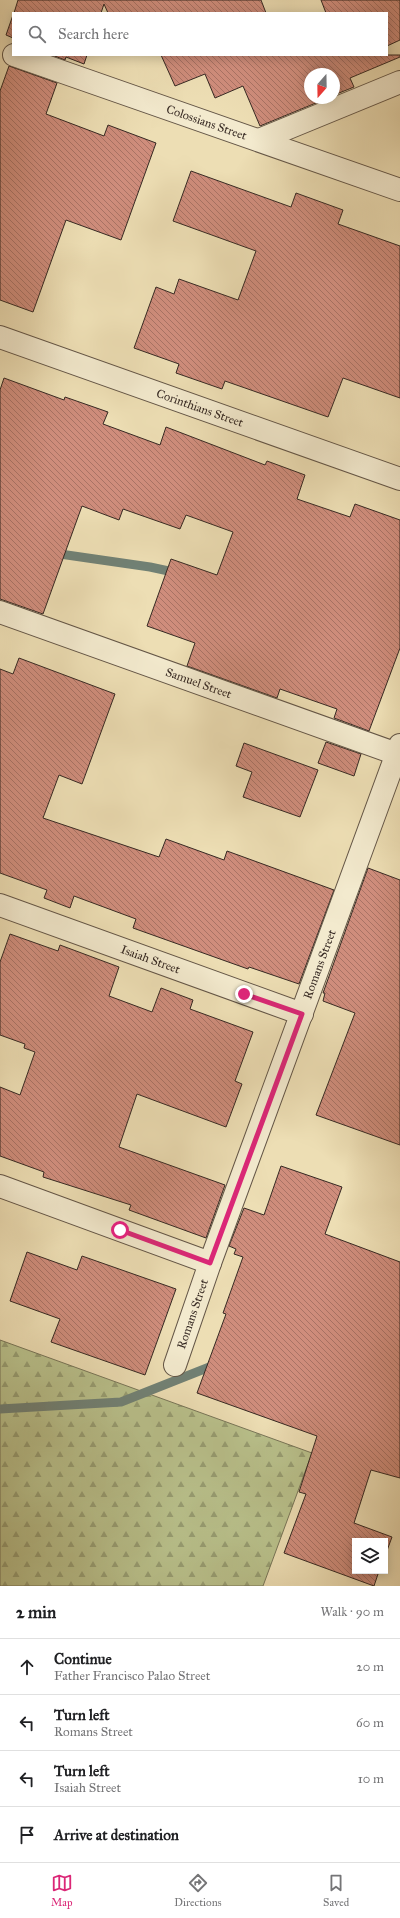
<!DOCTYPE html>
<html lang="en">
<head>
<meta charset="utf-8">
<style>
  :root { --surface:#fff; --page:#f6f6f6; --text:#202124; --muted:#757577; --line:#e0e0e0; --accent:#db2777 }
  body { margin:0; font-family:"IM FELL Great Primer",serif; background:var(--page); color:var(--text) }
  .controls { position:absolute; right:12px; bottom:12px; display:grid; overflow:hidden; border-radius:0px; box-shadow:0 2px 10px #0003 }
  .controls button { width:36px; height:36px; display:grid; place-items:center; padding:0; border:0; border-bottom:1px solid var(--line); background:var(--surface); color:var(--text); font:20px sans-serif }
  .compass { position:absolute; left:304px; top:68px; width:36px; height:36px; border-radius:50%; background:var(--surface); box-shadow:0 2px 10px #0003; rotate:200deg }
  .stop { position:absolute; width:12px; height:12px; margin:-9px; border:3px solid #db2777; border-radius:50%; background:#fff }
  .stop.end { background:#db2777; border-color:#fff; box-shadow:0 1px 4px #0008 }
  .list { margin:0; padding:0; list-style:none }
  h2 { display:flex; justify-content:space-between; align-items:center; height:52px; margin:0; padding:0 16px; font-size:17px }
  h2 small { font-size:13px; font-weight:400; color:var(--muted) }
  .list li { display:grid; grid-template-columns:26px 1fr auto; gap:12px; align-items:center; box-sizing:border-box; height:56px; padding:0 16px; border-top:1px solid var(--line) }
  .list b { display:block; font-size:15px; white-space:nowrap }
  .list p { margin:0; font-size:13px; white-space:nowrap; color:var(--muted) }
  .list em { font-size:13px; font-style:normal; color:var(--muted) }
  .icon { flex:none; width:22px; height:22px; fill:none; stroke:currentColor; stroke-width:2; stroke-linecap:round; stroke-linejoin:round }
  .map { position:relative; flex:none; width:400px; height:1586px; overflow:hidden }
  .search { position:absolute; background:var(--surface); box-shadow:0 2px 10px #0003; left:12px; right:12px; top:12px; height:44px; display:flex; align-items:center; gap:10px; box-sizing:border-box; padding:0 14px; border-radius:0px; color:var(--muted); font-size:15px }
  .sheet { height:276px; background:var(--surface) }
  nav { display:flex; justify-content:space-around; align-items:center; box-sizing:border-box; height:56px; border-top:1px solid var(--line); background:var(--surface); font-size:11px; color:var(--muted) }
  nav a { display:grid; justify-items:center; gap:2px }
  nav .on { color:var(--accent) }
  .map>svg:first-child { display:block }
  .forest { fill:url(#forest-firs); stroke:#787558 }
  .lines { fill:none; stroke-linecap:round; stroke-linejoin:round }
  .stream { stroke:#718175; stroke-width:9 }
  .building { fill:url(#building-back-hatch); stroke:#362923 }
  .minor-casing { stroke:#645647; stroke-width:24 }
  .minor { stroke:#f3eace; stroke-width:22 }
  .route { stroke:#db2777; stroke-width:5 }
  .labels { text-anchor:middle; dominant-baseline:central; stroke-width:4; stroke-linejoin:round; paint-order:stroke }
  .street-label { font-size:12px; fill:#362923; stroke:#f3eace }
</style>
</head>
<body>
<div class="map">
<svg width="400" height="1586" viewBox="0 0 400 1586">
  <defs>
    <pattern id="forest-firs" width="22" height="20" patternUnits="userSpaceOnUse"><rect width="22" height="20" fill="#b9c18c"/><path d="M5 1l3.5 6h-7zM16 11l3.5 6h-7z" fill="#979d72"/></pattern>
    <pattern id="building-back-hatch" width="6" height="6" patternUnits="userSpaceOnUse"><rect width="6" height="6" fill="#cf8d7c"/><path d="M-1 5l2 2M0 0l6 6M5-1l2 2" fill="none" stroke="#a97365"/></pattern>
  </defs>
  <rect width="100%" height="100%" fill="#eddeb4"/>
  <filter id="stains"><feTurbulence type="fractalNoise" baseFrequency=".005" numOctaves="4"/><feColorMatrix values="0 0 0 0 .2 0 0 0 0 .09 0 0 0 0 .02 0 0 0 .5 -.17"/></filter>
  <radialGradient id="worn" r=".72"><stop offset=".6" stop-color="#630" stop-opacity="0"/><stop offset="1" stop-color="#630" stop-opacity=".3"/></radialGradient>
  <path class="forest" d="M0 1340 312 1453 263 1586H0Z"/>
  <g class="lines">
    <path class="stream" d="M53 553 150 567 178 573
      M0 1409 121 1402 217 1364"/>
  </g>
  <path class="building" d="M18 0H261L266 13H108L104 4 101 13H14Z
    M321 0H400V40L387 46V13H326Z
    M13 15V38L6 35Z
    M52 55H87L84 64 66 57 65 60Z
    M161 55H400V57L350 78 354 87 334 95V74H310V98H328L260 126 243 86 215 98 205 74 175 86Z
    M9 66 57 83 46 114 104 136 108 125 156 143 121 240 66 220 33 312 0 300V91Z
    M191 171 291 207 296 193 343 210 338 224 400 246V398L343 378 328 417 225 381 222 389 176 373 179 364 134 348 156 287 174 294 179 279 238 300 256 251 173 221Z
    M4 378 64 400 65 397 108 412 103 424 160 445 166 427 265 465 267 461 305 475 297 499 350 517 355 504 400 520V648L369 731 334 718 337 709 280 689 277 698 187 666 195 643 147 626 171 559 217 575 233 532 186 515 180 529 123 509 119 520 82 506 43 614 0 599V390Z
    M19 658 115 694 82 784 59 775 43 818 159 857 166 839 224 860 227 851 334 890 299 984 249 967 248 969 133 928 136 919 74 896 70 908 44 898 47 890 0 873V669L13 674Z
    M326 742 361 754 354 776 318 763Z
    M244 743 318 770 300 817 243 797 252 772 236 766Z
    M368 868 400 880V1145L316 1115 355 1013 323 1001 325 993H323Z
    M10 934 58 951 60 945 119 967 109 996 152 1012 161 988 193 1000 190 1009 253 1032 235 1081 242 1084 226 1127 137 1094 119 1147 225 1185 206 1238 129 1210 131 1205 43 1177 44 1172 0 1156V1087L20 1095 35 1052 24 1048 25 1044 0 1035V962Z
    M281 1166 342 1187 325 1234 400 1262V1478L371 1470 354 1523 392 1537 385 1556V1541H355V1571H379L374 1586 284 1553 306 1494 299 1492 317 1436 197 1393 226 1314 223 1313 243 1257 234 1254 236 1249 229 1246 244 1208 264 1215Z
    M27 1252 77 1270 82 1256 176 1289 145 1375 51 1342 60 1319 10 1301Z"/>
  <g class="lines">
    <g class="minor-casing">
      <g id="minor">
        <path id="s1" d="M14 55 400 190"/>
        <path d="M259 140 400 82"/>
        <path id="s2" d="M0 337 400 479"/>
        <path id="s3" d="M0 612 397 754"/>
        <path id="s4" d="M0 905 302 1014"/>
        <path d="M0 1186 210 1263"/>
        <path id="s5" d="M175 1365 210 1263 400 745"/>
      </g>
    </g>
    <use href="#minor" class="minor"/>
  </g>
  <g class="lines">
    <path class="route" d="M120 1230 210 1263 302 1014 244 994"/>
  </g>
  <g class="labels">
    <g class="street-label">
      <text stroke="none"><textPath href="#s1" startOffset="204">Colossians Street</textPath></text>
      <text stroke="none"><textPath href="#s2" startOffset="212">Corinthians Street</textPath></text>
      <text stroke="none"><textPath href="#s3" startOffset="211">Samuel Street</textPath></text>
      <text stroke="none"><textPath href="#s4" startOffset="160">Isaiah Street</textPath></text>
      <text stroke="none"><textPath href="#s5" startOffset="426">Romans Street</textPath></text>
      <text stroke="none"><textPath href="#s5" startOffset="54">Romans Street</textPath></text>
    </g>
  </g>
  <rect width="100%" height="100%" filter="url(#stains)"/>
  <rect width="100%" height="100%" fill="url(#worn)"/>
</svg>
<div class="controls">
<button><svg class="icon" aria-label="layers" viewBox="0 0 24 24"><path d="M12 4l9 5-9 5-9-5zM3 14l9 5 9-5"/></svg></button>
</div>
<svg class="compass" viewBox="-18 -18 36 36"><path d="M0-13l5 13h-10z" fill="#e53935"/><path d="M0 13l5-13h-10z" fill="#757577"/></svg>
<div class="stop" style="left:120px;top:1230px"></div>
<div class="stop end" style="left:244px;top:994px"></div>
<div class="search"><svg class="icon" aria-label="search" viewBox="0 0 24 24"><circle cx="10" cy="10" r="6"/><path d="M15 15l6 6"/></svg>Search here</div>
</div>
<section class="sheet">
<h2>2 min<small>Walk · 90 m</small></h2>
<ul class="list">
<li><svg class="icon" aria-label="ahead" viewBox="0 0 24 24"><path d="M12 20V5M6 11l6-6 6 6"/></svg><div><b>Continue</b><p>Father Francisco Palao Street</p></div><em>20 m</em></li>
<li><svg class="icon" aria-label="left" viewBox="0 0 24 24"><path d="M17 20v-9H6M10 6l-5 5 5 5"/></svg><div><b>Turn left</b><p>Romans Street</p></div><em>60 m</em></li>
<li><svg class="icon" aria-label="left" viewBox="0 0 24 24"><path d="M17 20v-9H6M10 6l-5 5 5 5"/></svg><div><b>Turn left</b><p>Isaiah Street</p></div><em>10 m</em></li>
<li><svg class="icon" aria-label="arrive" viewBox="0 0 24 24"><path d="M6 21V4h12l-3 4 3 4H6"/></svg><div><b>Arrive at destination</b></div></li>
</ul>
</section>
<nav>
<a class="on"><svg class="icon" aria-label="map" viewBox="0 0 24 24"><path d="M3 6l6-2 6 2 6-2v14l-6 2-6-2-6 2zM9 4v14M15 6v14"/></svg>Map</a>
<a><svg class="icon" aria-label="directions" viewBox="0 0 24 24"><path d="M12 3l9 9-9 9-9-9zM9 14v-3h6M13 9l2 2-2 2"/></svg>Directions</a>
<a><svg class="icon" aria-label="saved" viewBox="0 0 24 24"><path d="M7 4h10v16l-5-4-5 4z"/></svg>Saved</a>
</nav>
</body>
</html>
